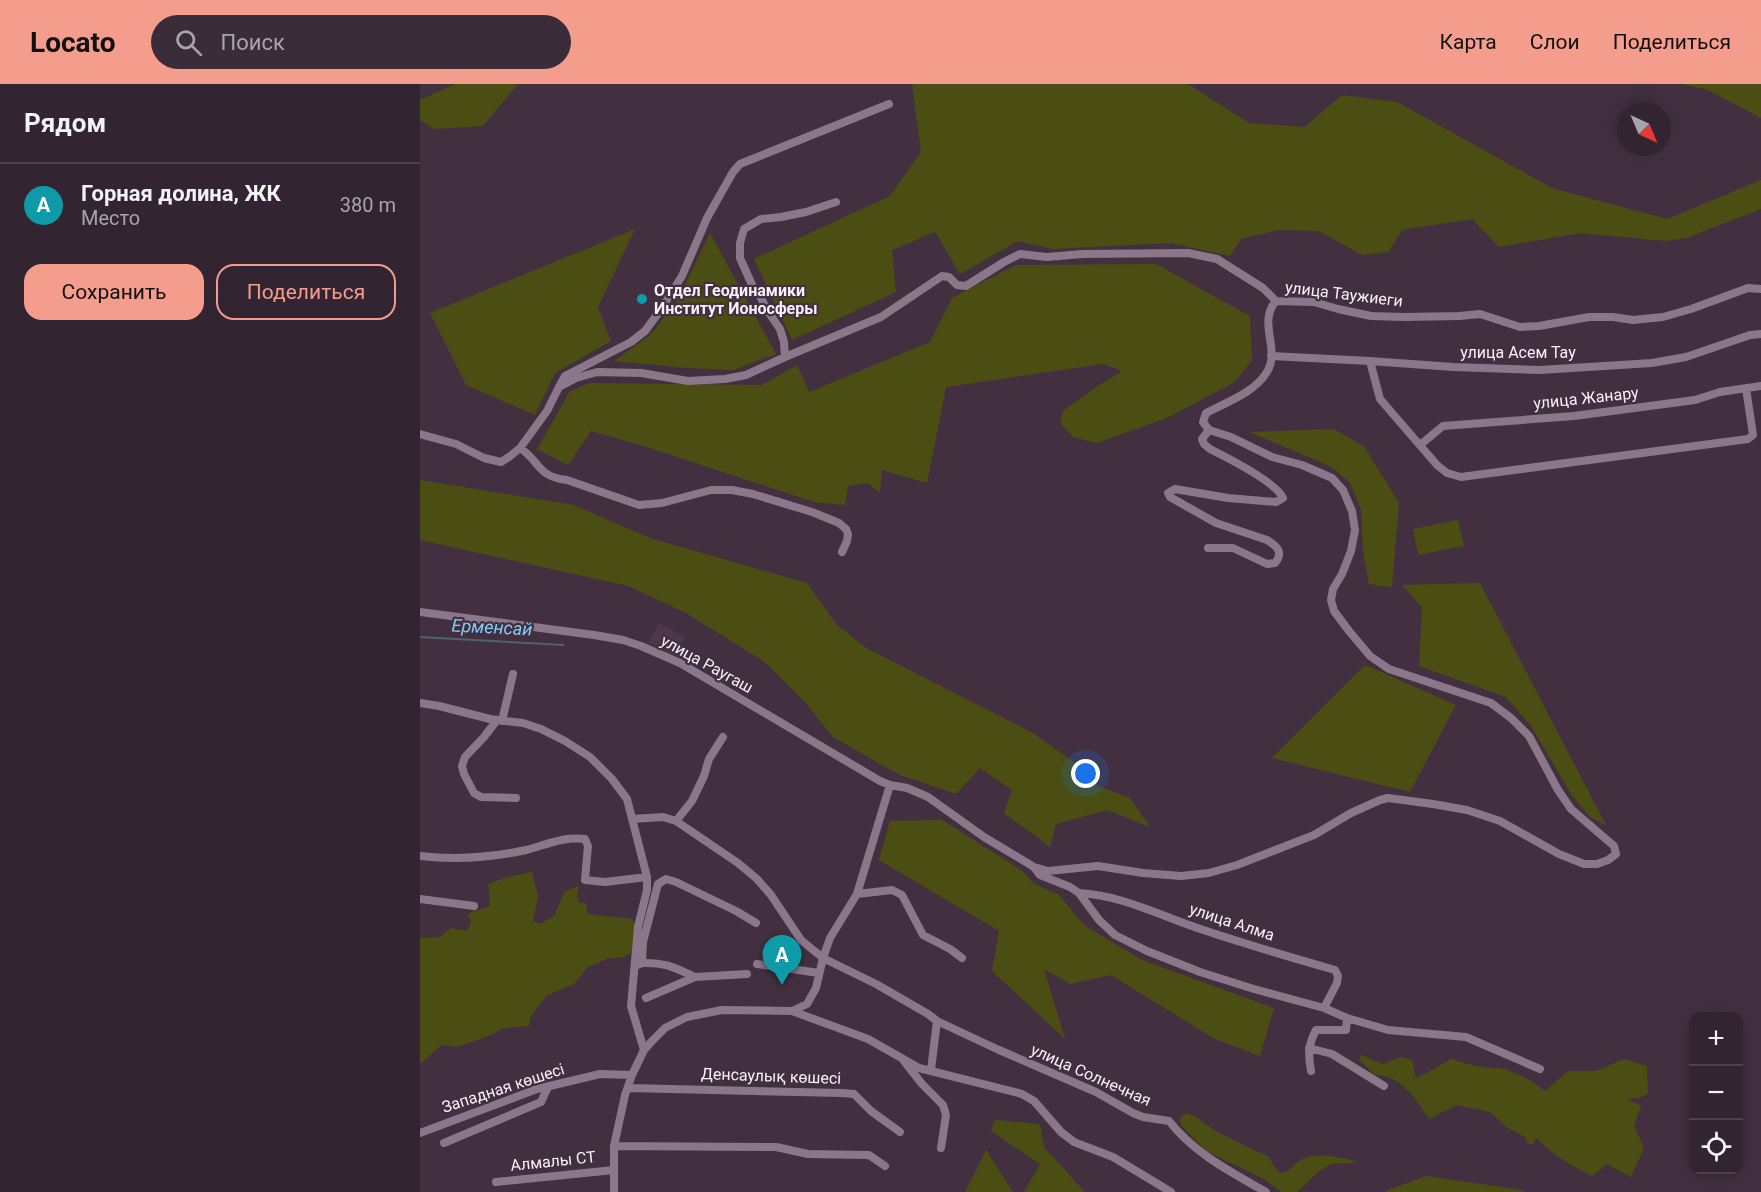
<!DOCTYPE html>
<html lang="ru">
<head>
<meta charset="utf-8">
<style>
  :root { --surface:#322431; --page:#3a2c39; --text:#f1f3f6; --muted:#a8a4ab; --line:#4d414d; --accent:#f49d8c }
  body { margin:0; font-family:Roboto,sans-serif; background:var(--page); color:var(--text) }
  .controls { position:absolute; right:18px; bottom:18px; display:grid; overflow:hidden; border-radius:12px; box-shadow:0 3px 15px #0003 }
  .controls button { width:54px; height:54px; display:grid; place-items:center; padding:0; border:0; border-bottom:2px solid var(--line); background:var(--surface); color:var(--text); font:30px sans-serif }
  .compass { position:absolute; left:1197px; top:18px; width:54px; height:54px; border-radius:50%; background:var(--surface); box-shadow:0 3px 15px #0003; rotate:136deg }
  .you { position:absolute; left:666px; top:690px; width:21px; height:21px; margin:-15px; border:4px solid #fff; border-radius:50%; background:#1a73e8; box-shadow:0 0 0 9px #1a73e833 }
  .badge { display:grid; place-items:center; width:39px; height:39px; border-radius:50%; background:var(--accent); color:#fff; font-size:20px; font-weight:700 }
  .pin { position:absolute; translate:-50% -50px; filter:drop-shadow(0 2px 3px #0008) }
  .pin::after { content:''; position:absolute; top:32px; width:21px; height:18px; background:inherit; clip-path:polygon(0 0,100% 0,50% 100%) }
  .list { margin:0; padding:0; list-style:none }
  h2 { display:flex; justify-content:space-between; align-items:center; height:78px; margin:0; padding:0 24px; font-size:26px }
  h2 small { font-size:20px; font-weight:400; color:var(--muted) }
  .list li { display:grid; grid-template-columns:39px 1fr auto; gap:18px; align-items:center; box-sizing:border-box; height:84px; padding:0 24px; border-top:2px solid var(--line) }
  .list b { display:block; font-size:22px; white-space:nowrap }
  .list p { margin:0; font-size:20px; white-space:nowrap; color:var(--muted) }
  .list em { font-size:20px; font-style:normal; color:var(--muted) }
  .actions { display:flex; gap:12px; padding:18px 24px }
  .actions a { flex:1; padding:14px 0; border:2px solid var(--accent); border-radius:18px; text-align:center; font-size:21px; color:var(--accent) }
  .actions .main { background:var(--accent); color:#111 }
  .icon { flex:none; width:33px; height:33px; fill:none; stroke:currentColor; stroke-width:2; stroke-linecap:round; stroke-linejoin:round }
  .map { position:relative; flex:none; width:1341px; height:1108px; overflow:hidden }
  header { display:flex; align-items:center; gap:36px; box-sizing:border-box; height:84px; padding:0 30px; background:var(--accent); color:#111 }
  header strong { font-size:28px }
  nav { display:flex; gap:33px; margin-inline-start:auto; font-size:21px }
  .search { width:420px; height:54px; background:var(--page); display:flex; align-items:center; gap:15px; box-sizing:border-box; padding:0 21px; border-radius:33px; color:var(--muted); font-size:22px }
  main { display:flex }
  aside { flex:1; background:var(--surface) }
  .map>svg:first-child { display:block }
  .built { fill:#4d374d }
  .green { fill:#4b4e13 }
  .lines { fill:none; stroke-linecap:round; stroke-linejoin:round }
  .stream { stroke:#4d6473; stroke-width:2 }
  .minor { stroke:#8b778a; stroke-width:8 }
  .culture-dot { fill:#0f9aa8; stroke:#423041; stroke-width:2 }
  .labels { text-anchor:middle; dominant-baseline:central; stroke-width:4.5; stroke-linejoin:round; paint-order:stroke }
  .poi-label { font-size:16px; font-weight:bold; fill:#fbeffa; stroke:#423041; text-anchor:start }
  .street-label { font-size:16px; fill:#fbeffa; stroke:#423041 }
  .water-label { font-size:18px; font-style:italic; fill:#80cdf4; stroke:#423041 }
</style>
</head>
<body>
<header>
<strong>Locato</strong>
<div class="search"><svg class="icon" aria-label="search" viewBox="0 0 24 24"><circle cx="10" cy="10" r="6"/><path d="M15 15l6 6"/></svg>Поиск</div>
<nav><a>Карта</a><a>Слои</a><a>Поделиться</a></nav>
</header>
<main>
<aside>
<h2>Рядом<small></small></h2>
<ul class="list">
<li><span class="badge" style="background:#0f9aa8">A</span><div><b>Горная долина, ЖК</b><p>Место</p></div><em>380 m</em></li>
</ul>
<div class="actions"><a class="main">Сохранить</a><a>Поделиться</a></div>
</aside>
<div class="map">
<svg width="1341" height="1108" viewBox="0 0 1341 1108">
  <rect width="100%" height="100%" fill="#423041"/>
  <path class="built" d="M239 539 265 553 254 572 228 558Z"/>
  <path class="green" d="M35 0H98L63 42 14 45 0 36V16Z
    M492 0H768L829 39 884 43 922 11 977 18 1132 104 1247 135 1341 96V125L1266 154 1246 157 1160 149 1079 163 1052 135 982 146 968 168 942 171 899 147 858 146 821 155 810 172 751 159 632 165 598 157 540 190 515 148 472 166 476 208 372 256 334 175 470 112 501 68Z
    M1262 0H1341V34L1288 6Z
    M215 145 178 223 191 257 135 289 115 331 46 301 10 229Z
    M290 149 356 270 314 286 268 284 194 277 229 252 257 217Z
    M736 180 830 232 832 276 815 298 749 333 677 359 653 353 640 339 643 327 676 303 702 287 683 280 526 303 507 399 462 386 460 408 447 399 428 402 425 421 394 418 227 363 171 347 148 381 117 365 150 307 170 299 342 301 377 281 389 308 510 258 532 214 596 181Z
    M914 345 944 362 979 419 972 503 949 500 943 468 941 426 930 399 912 383 829 348Z
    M0 396 154 421 230 454 387 499 416 540 446 564 613 649 655 679 662 696 710 714 730 743 687 726 636 740 630 763 584 729 592 706 560 684 536 710 480 691 413 653 383 616 345 578 266 529 208 502 0 456Z
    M1038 436 1044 462 998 471 993 445Z
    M1060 499 1186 741 1170 733 1151 710 1111 642 1086 613 999 582 1002 524 982 501Z
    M945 581 1036 621 990 708 852 674Z
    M522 736 601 786 614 800 638 810 665 842 722 876 854 924 840 972 795 955 691 891 650 900 624 885 645 955 572 887 579 847 459 776 470 737Z
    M112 788 118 812 113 837 120 840 134 832 145 807 159 802 157 810 159 819H166L167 830 212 835 216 841 211 869 204 873 186 875 168 883 154 900 126 912 111 932 109 942 83 944 71 951 37 963 22 961 0 980V854L20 853 31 844 47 847 51 837 48 831 52 828 70 822 68 800 88 793Z
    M941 971 963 980 980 973 992 976 996 995 1031 975 1055 982 1086 985 1110 996 1125 1007 1148 987H1176L1204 975 1227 982 1228 1009 1222 1013 1207 1015 1221 1022 1214 1042 1224 1064 1211 1093 1187 1080 1172 1092C1151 1082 1132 1070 1116 1054L1113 1060H1108L1105 1053 1086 1043 1070 1028 1037 1021 1009 1035C995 1015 983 992 955 991L939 976Z
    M767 1029 774 1032 799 1049 849 1073 853 1081 860 1089C871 1089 875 1077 885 1074 902 1067 920 1075 938 1077 929 1081 921 1078 913 1080 899 1084 888 1099 877 1108H863L857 1105 844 1095 794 1071 782 1063 761 1041 760 1036 761 1033Z
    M575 1036 620 1040 624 1063 665 1108H604L620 1080 571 1047Z
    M566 1066 593 1108H545Z
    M1006 1092 1096 1105 1106 1108H963Z"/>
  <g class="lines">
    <path class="stream" d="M0 553 143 561"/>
    <path class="minor" d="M856 217 894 218 918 225 951 232 985 233 1039 232 1060 230 1100 243 1119 242 1169 233H1193L1213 236 1243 233 1271 225 1328 204 1341 205
      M851 272 950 277 1033 283 1120 286 1232 279 1266 273 1330 251 1341 250
      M365 273 364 258 360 245 347 226 338 208 333 203 320 174V159L324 145 341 135 361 133 386 128 416 118
      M950 277 960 315 1017 381 1027 389 1041 393 1328 355 1333 351 1326 304
      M139 303 145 292 211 258 225 247 242 224 262 192 287 134 313 88 320 80 469 20
      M0 350 36 360 64 374 81 378 89 373 100 364 127 327 139 303 156 294 177 288 221 289 268 297 305 295 326 291 365 273 461 233 522 192 529 193 537 201 546 202 584 178 600 170 627 173 662 170 768 169 797 175 843 204 856 217
      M1000 361 1023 342 1154 332 1275 316 1300 308 1341 302
      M100 364C120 377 117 393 147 396L219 421 242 419 291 406H312L333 410 392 428 419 439 426 445 428 450 427 457 422 468
      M788 464H813L847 480 855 479C864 468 857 462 847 456L796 439 750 413 748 409 755 405 808 414 856 418 863 414C856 398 806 373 790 365L784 360 782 355 789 346
      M0 528 174 551 203 556 221 562 260 579 460 697 470 701 487 704 508 713 564 753 614 783 628 787 678 782 723 789 761 792 789 789 817 781 894 751 931 729 960 716 968 714 1013 720 1047 726 1080 737 1139 770 1164 780H1177L1188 776 1196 770 1194 762 1151 725 1138 706 1109 652 1091 634 1071 619 969 585 950 572 929 547 914 527 911 516 913 505 922 490 931 467 935 446 932 427 923 406 912 394 882 381 852 373 811 353 789 346 783 338 786 329C807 318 834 309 847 288 861 265 837 239 856 217
      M0 619 19 622 70 635 103 639 121 645 145 657 170 673 192 695 207 715 227 793V806L218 843 211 922 224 966
      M77 636 64 653 45 673 42 682 44 690 54 709 61 713 96 714
      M82 637 93 590
      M212 735 243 733 256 737 318 779 337 795 351 811 381 856 403 874 456 900 508 930 517 937
      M256 737 272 717 284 692 289 675 303 653
      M0 772C37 776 70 774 106 766 126 761 144 752 165 755L168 762 165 796 185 798 227 793
      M614 783 620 791 650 803 659 809 679 836 695 851 727 867 780 888 834 905 904 924 927 934 968 946 1046 953 1120 985
      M659 809C698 811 733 828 769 841 817 858 866 872 915 886L918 892 917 899 904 924
      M437 810 472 806 482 811 503 851 530 865 542 874
      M0 815 54 822
      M222 879C245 878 255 884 275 893L226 914
      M337 880 399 889
      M215 882 222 879 223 858 238 800 246 795 256 798 316 827 336 839
      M275 893 327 890
      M372 927 387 920 396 904 403 874 410 854 437 810 470 701
      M889 964 912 970 964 1002
      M484 977 502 1000 523 1021 526 1031 521 1064
      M511 986 517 937 579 966 676 1008 713 1029 723 1033 749 1037C775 1070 811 1088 846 1108
      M891 987C888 971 888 961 896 946H926L927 934
      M208 1004 422 1009 434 1010 451 1027 480 1048
      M0 1049 117 1005 180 990 212 991
      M24 1059 121 1018 128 1003
      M194 1062 356 1063 388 1070 449 1071 465 1082
      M76 1098 194 1086
      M194 1108V1062L205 1011 212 991 224 966 233 956 245 944 267 933 302 926 372 927 448 955 499 984 602 1010 614 1017 641 1048 654 1058 693 1073 751 1108"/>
  </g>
  <circle class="culture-dot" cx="222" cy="215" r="6"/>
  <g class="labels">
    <g class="poi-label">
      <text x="234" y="206">Отдел Геодинамики<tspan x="234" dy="18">Институт Ионосферы</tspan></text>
    </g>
    <g class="street-label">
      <text transform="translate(924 210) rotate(7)">улица Таужиеги</text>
      <text x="1098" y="268">улица Асем Тау</text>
      <text transform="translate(1166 314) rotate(-6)">улица Жанару</text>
      <text transform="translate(287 580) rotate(29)">улица Раугаш</text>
      <text transform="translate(812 838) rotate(18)">улица Алма</text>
      <text transform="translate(671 991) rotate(24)">улица Солнечная</text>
      <text transform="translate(351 992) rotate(2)">Денсаулық көшесі</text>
      <text transform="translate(83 1004) rotate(-18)">Западная көшесі</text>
      <text transform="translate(133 1077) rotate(-6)">Алмалы СТ</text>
    </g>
    <g class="water-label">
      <text transform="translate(72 543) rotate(3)">Ерменсай</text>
    </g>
  </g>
</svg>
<div class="controls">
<button>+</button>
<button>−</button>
<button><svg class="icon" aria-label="locate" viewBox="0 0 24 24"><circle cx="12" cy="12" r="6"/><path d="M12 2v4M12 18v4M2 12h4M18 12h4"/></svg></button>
</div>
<svg class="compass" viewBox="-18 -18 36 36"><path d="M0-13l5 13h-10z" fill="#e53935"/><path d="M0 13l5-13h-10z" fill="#a8a4ab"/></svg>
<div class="you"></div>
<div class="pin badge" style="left:362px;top:901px;background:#0f9aa8">A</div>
</div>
</main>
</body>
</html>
